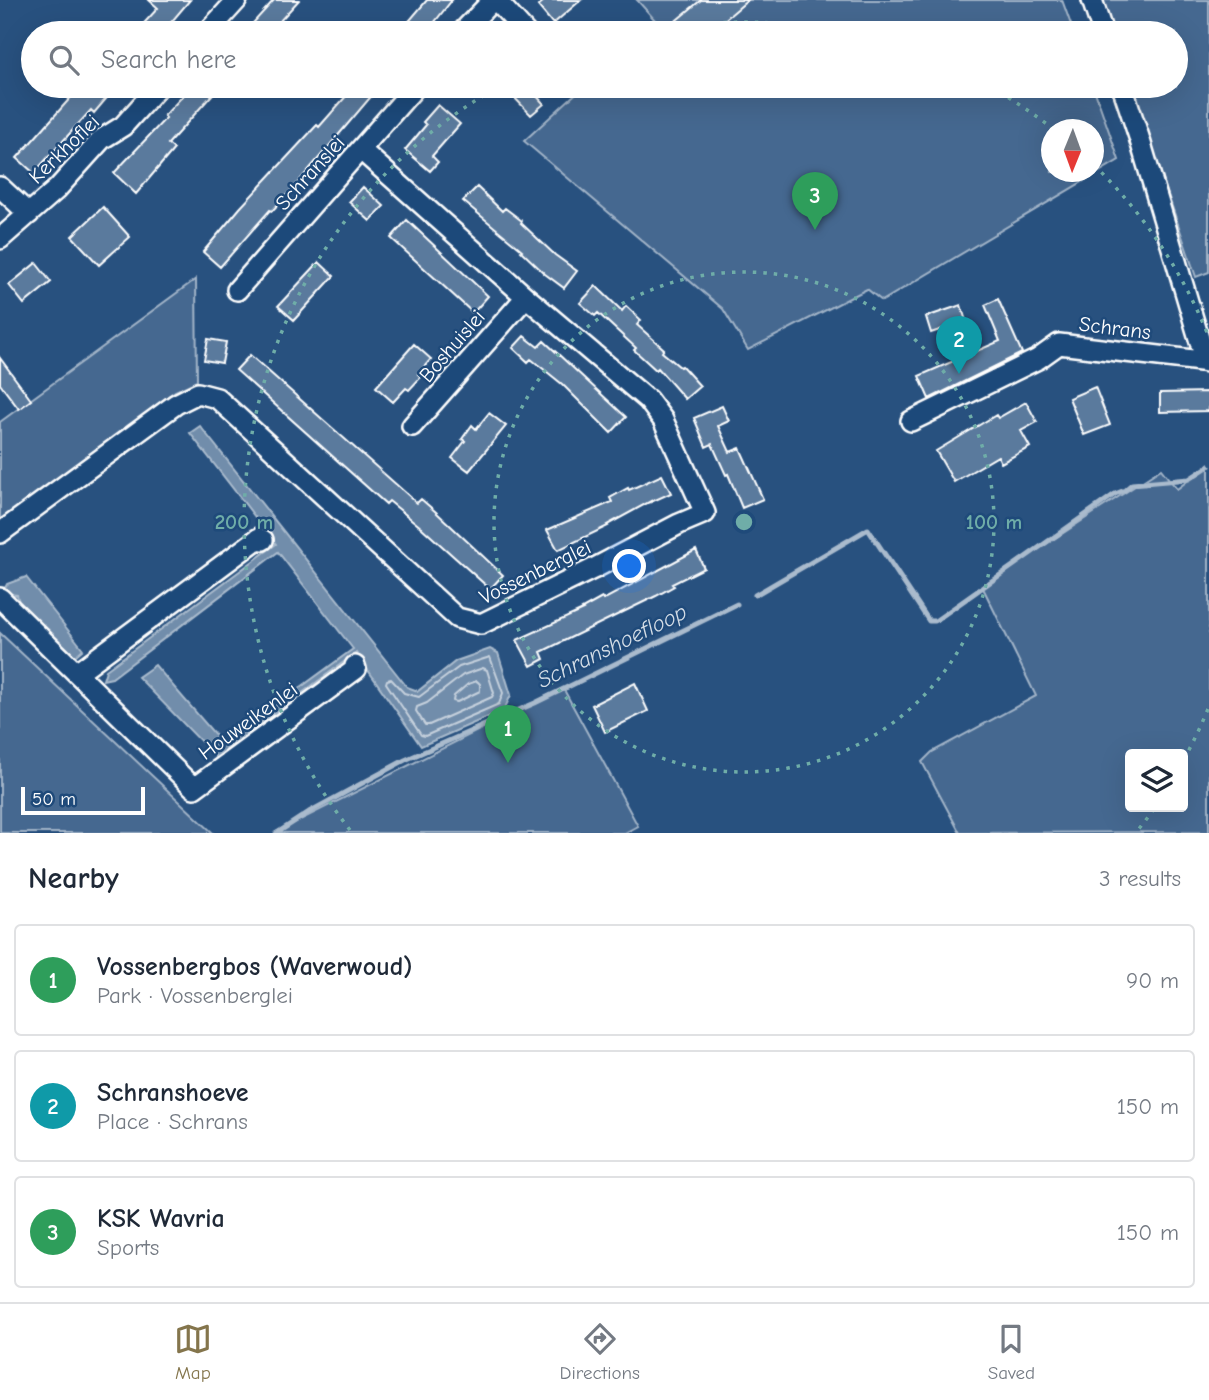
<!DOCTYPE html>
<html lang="en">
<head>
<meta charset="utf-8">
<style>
  :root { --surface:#fff; --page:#f2f2f3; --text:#1f2937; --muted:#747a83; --line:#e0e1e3; --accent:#84754c }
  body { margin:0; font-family:"Comic Neue",sans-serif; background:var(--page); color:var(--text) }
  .controls { position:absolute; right:21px; bottom:21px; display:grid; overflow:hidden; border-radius:7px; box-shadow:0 7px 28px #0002 }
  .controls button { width:63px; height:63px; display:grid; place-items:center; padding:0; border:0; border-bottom:2px solid var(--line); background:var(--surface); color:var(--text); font:35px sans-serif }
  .compass { position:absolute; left:1041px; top:119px; width:63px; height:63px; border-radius:50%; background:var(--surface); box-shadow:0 7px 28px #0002; rotate:181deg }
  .scale { position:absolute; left:21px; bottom:18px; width:124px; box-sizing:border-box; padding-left:7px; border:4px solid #fff; border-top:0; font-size:19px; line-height:24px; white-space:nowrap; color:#fff; -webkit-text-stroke:5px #1f4a7a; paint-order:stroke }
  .you { position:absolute; left:630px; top:567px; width:24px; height:24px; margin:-18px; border:5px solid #fff; border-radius:50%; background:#1a73e8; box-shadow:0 0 0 10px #1a73e833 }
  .badge { display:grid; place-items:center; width:46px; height:46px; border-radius:50%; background:var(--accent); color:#fff; font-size:23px; font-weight:700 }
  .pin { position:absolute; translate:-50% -58px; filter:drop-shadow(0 2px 4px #0008) }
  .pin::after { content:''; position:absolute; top:37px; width:24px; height:21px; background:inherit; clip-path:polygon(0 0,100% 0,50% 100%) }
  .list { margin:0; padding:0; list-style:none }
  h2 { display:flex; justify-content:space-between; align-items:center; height:91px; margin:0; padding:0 28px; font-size:30px }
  h2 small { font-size:23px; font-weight:400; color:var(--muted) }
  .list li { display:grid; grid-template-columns:46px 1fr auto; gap:21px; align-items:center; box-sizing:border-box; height:112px; margin:0 14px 14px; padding:0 14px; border:2px solid var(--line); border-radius:7px }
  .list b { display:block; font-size:26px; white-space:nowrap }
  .list p { margin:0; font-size:23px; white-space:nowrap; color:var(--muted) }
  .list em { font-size:23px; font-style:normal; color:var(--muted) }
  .icon { flex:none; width:38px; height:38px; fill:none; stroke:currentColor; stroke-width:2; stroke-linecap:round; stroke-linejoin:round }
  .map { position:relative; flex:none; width:1209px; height:833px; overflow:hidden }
  .search { position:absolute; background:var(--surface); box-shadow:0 7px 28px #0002; left:21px; right:21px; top:21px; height:77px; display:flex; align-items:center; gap:18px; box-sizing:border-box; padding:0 24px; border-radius:38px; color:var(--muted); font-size:26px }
  .sheet { height:469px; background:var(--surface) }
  nav { display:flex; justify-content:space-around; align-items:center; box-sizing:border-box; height:98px; border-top:2px solid var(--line); background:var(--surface); font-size:19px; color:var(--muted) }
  nav a { display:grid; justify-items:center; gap:4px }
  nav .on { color:var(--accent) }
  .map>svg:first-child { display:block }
  .green { fill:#446890; stroke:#a2b4c8; stroke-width:2; fill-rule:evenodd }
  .water { fill:#718dab; stroke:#aabbcd; stroke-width:2 }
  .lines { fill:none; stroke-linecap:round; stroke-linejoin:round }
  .shore { stroke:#c6d1dd; stroke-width:2 }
  .stream { stroke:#aabbcd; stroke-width:5 }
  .building { fill:#5a7a9d; stroke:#fff; stroke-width:2 }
  .minor-casing { stroke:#fff; stroke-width:24 }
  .minor { stroke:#1f4a7a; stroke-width:19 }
  .ring { fill:none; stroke:#6fada8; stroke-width:3.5; stroke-dasharray:3.5 7 }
  .labels { text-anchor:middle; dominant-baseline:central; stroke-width:5; stroke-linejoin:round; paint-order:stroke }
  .street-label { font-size:21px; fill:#fff; stroke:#1f4a7a }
  .water-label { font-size:23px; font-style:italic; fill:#d4dde6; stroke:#1f4a7a }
  .centre { fill:#6fada8; stroke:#1f4a7a; stroke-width:3.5 }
  .ring-label { font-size:21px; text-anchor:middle; font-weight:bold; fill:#6fada8; stroke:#1f4a7a; stroke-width:5; stroke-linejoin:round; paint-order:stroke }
</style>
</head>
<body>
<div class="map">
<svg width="1209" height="833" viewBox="0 0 1209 833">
  <rect width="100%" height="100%" fill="#28517f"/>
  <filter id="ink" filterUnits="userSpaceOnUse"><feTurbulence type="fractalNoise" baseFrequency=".0143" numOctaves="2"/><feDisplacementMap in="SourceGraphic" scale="14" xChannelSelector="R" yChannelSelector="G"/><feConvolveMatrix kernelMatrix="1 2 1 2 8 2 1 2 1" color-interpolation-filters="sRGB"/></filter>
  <g filter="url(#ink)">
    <path class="green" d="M637 0H1062L1074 33H641L655 20Z
      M1102 0H1209V272L1196 277 1131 86H1176V33H1113Z
      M584 86H1093L1119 160 882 301 867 289 748 350 723 309 524 141ZM1052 130H1094V172H1052Z
      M196 279 197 381 175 391 0 524V422Z
      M1209 464V832L960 833 922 762 932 752 1036 696 982 586 1161 469 1177 489ZM1130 754H1183V807H1130Z
      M0 633 213 833H0Z
      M563 688 638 826 625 833H274Z"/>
    <path class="water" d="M200 426 407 687 418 691 456 661 490 649 498 653 511 695 504 710 421 746 356 653 216 757 138 677 155 665 223 744 353 649 278 552 112 678 103 680 106 670 276 544 190 433Z
      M26 577 83 649 75 656 19 602 17 595 10 594 5 588 7 584Z"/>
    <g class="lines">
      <path class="shore" d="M490 657 503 693 499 704 425 736 421 735 386 683 387 680 391 679 404 693 419 697 459 667Z
        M483 668 487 670 494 693 492 697 429 725H425L416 711 417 707 427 703 463 675Z
        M477 681 480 684V691L457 702 453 701 454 696 468 684Z"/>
      <path class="stream" d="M755 595 868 529 929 621H935L1115 494 1125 490 1132 484 1189 479 1209 466
        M277 833 309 812 405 760 535 703 737 604"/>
    </g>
    <path class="building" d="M149 0H190L162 33H135L158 8Z
      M274 0H299L269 33H244Z
      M427 0H452L426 33H399Z
      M545 0H581L553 24 538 6Z
      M701 0H748L709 33H661Z
      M78 86H117L94 113 91 110 34 173 17 158 73 95 71 94Z
      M192 86H220L168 144 174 149 136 194 114 173 166 118 164 116Z
      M355 86H380L296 185 272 211 270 210 220 267 203 252 240 208 317 125 319 127Z
      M520 86H542L534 93 544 104 531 115 511 94Z
      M438 105 460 124 432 156 438 162 430 171 405 150 426 125 423 122Z
      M363 187 384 206 370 221 349 202Z
      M477 187 502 211 505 208 522 221 521 223 555 255 577 271 564 288 545 274 521 251 522 250 463 201Z
      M103 207 130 237 99 265 72 236Z
      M407 220 488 296 473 313 391 238Z
      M319 262 334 276 294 320 278 306Z
      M36 263 51 282 24 304 9 285Z
      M596 286 622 311 626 306 641 320 637 325 664 349 662 352 680 367 682 366 700 386 685 399 658 368 656 370 634 350 636 348 598 313 595 316 580 303Z
      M998 299 1022 353 929 399 919 376 1000 341 985 305Z
      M961 305 966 321 931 333 926 317Z
      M524 336 538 347 544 341 626 417 611 433 562 384 531 359 528 362 513 348Z
      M208 339 226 342 222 363 204 360Z
      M414 344 431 359 418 374 421 377 409 390 406 388 393 402 376 387Z
      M250 355 417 503 421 499 436 512 503 575 490 589 422 528 389 501 386 504 236 370Z
      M0 358 31 400 19 409 0 384Z
      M1095 387 1110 425 1084 435 1069 398Z
      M1209 392V411L1160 412V393Z
      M1026 402 1037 422 1021 431 1030 447 1001 463 998 456 954 482 936 451 996 415 998 418Z
      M722 406 729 421 718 426 730 452 740 448 763 499 742 508 728 474 726 475 712 444 706 447 694 418Z
      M489 413 506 426 469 471 452 458 465 441 462 439 472 425 476 429Z
      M662 475 671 493 651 502V501L607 525 608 526 558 550 547 530 612 502 610 498 628 488 629 490Z
      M696 550 704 568 672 584 674 586 656 596 541 652 544 659 531 666 517 640 583 610 582 609 602 598 603 600Z
      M635 683 648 711 605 732 592 705Z"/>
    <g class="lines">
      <g class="minor-casing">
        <path id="minor" d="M496 0 526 33
          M1092 0 1103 33
          M207 33 237 0
          M461 33 493 0
          M1122 86 1139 137 1206 362
          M0 187 29 214
          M0 239 57 189 102 139 123 126 159 86
          M237 290 416 86
          M911 421 1038 359 1059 344 1209 362
          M412 426 526 297
          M0 533 176 404 198 393 217 398 457 618 481 624 593 569 679 524 705 513 663 420 648 400 526 297 361 150
          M0 598 194 788 356 669 355 666
          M78 672 259 538 263 540"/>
      </g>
      <use href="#minor" class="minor"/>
    </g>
  </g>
  <g class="ring">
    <circle cx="744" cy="522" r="250"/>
    <path d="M1208 709A500 500 0 0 1 1183 761M1154 809A500 500 0 0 1 1138 830M350 830A500 500 0 0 1 498 87M640 33A500 500 0 0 1 848 33M990 87A500 500 0 0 1 1052 128M1094 165A500 500 0 0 1 1208 335"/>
  </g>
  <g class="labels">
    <g class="street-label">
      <text transform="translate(64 149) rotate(-44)">Kerkhoflei</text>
      <text transform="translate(310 173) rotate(-48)">Schranslei</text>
      <text transform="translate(1115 328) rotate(7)">Schrans</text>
      <text transform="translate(452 346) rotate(-49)">Boshuislei</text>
      <text transform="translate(535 572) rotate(-26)">Vossenberglei</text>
      <text transform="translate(248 721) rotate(-36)">Houweikenlei</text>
    </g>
    <g class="water-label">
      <text transform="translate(612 646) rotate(-26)">Schranshoefloop</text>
    </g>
  </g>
  <circle cx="744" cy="522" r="10" class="centre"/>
  <g class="ring-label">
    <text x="994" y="529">100 m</text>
    <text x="244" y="529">200 m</text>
  </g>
</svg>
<div class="controls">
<button><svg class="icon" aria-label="layers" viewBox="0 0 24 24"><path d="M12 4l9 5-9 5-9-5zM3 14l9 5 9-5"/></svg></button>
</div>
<svg class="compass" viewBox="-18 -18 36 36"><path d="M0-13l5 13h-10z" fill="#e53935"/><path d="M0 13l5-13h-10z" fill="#747a83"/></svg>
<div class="scale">50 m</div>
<div class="you"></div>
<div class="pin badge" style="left:508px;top:763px;background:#2e9e5b">1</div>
<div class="pin badge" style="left:959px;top:374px;background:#0f9aa8">2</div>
<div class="pin badge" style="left:815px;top:230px;background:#2e9e5b">3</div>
<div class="search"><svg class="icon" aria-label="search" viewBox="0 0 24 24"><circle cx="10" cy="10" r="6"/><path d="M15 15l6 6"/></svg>Search here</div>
</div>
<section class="sheet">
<h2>Nearby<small>3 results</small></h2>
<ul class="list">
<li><span class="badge" style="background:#2e9e5b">1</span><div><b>Vossenbergbos (Waverwoud)</b><p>Park · Vossenberglei</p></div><em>90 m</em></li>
<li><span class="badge" style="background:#0f9aa8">2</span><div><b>Schranshoeve</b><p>Place · Schrans</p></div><em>150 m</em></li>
<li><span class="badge" style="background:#2e9e5b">3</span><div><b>KSK Wavria</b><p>Sports</p></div><em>150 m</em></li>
</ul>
</section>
<nav>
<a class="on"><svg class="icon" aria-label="map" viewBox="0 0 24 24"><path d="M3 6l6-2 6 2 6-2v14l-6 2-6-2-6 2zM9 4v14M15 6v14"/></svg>Map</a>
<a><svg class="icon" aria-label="directions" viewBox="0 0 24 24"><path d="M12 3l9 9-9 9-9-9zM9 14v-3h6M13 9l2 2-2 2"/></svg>Directions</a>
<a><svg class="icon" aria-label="saved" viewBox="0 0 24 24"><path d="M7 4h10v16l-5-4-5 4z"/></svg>Saved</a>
</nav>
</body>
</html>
